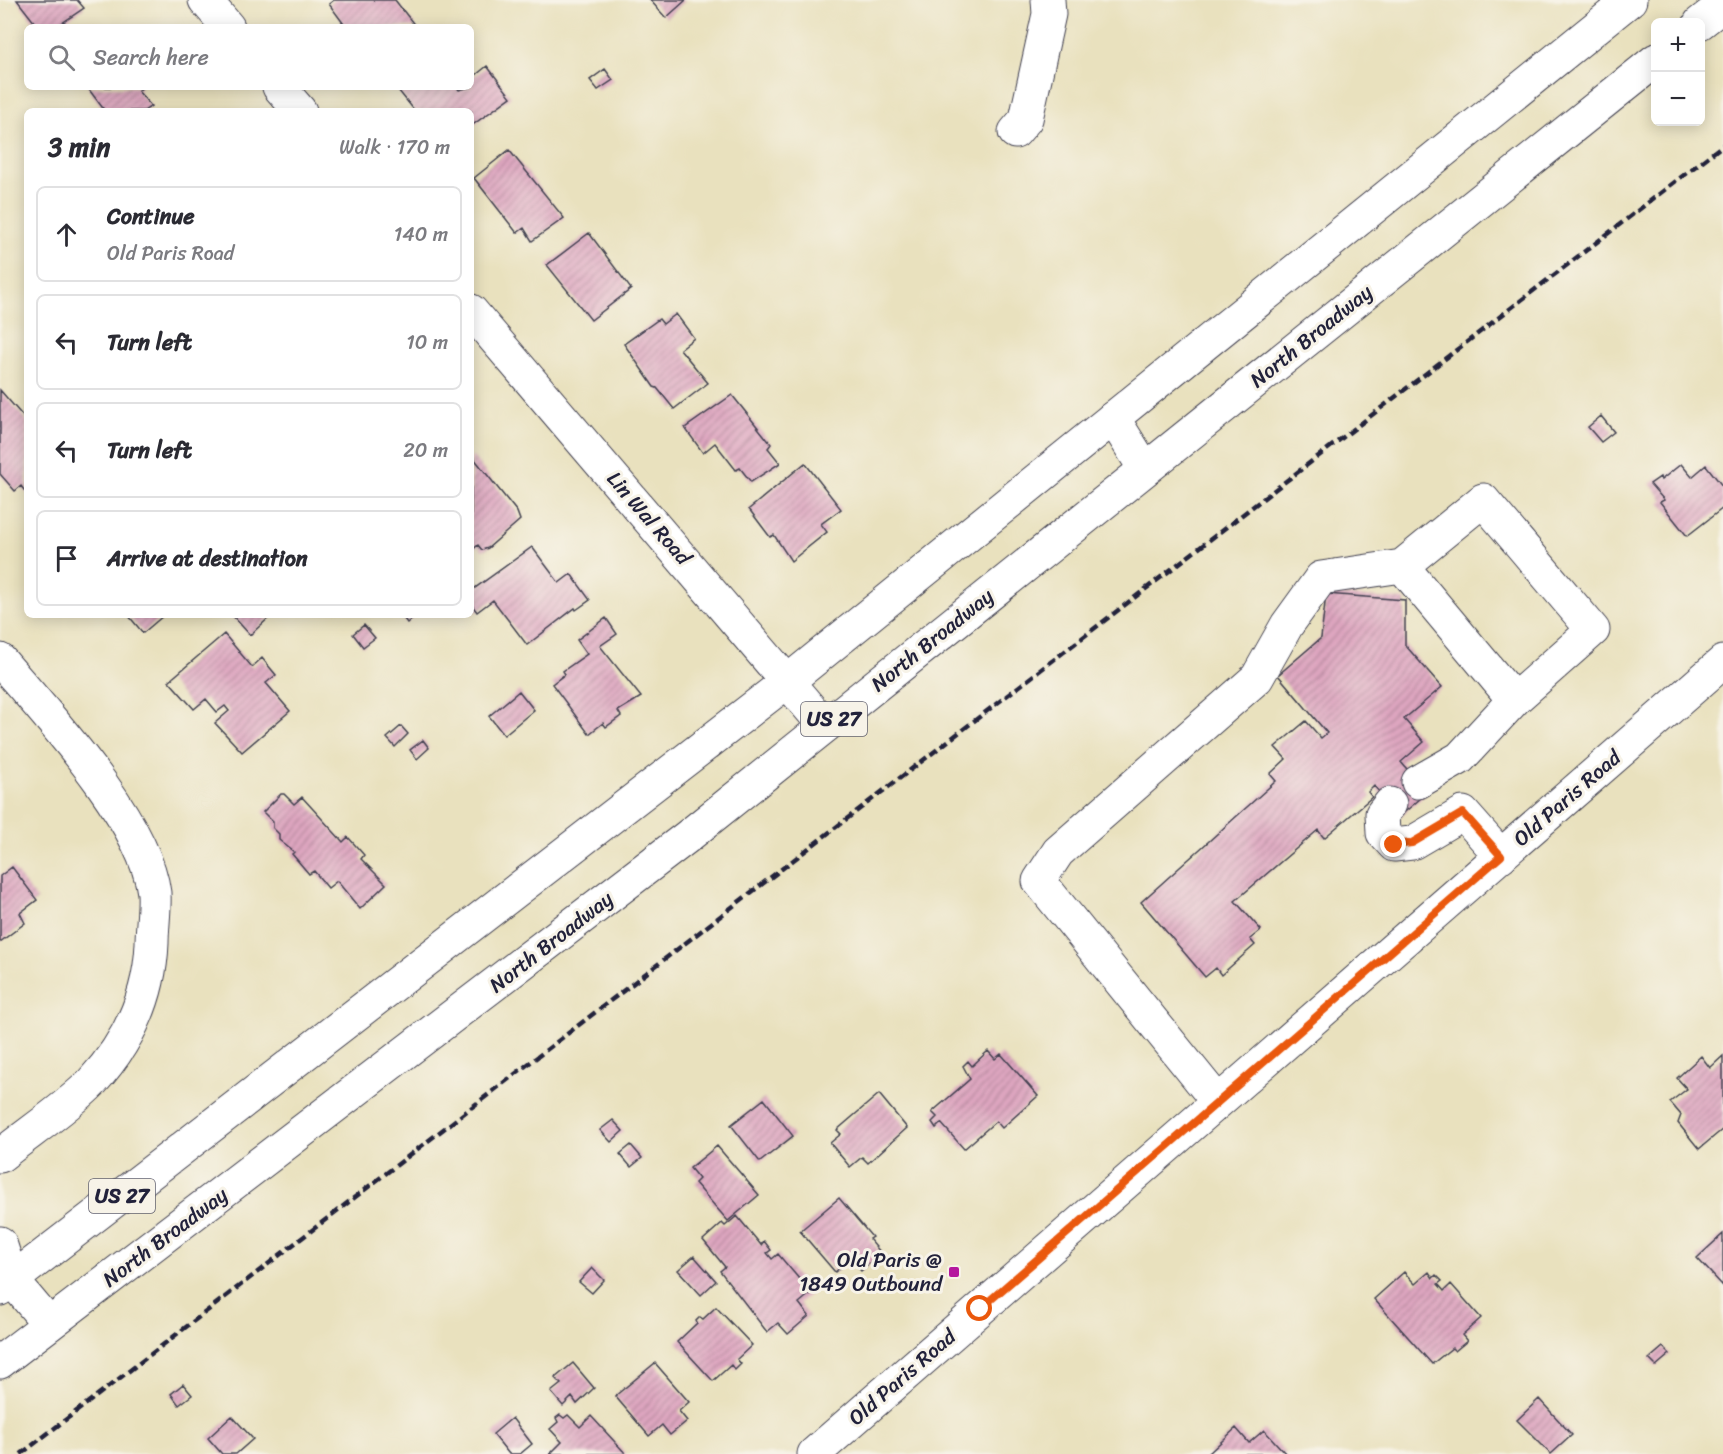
<!DOCTYPE html>
<html lang="en">
<head>
<meta charset="utf-8">
<style>
  :root { --surface:#fff; --page:#f7f7f7; --text:#2b2b33; --muted:#7c7c81; --line:#e1e1e2 }
  body { margin:0; font-family:Sriracha,sans-serif; background:var(--page); color:var(--text) }
  .controls { position:absolute; right:18px; top:18px; display:grid; overflow:hidden; border-radius:9px; box-shadow:0 3px 15px #0003 }
  .controls button { width:54px; height:54px; display:grid; place-items:center; padding:0; border:0; border-bottom:2px solid var(--line); background:var(--surface); color:var(--text); font:30px sans-serif }
  .stop { position:absolute; width:18px; height:18px; margin:-14px; border:4px solid #ea580c; border-radius:50%; background:#fff }
  .stop.end { background:#ea580c; border-color:#fff; box-shadow:0 2px 6px #0008 }
  .list { margin:0; padding:0; list-style:none }
  h2 { display:flex; justify-content:space-between; align-items:center; height:78px; margin:0; padding:0 24px; font-size:26px }
  h2 small { font-size:20px; font-weight:400; color:var(--muted) }
  .list li { display:grid; grid-template-columns:39px 1fr auto; gap:18px; align-items:center; box-sizing:border-box; height:96px; margin:0 12px 12px; padding:0 12px; border:2px solid var(--line); border-radius:9px }
  .list b { display:block; font-size:22px; white-space:nowrap }
  .list p { margin:0; font-size:20px; white-space:nowrap; color:var(--muted) }
  .list em { font-size:20px; font-style:normal; color:var(--muted) }
  .icon { flex:none; width:33px; height:33px; fill:none; stroke:currentColor; stroke-width:2; stroke-linecap:round; stroke-linejoin:round }
  .map { position:relative; flex:none; width:1723px; height:1454px; overflow:hidden }
  .search { position:absolute; background:var(--surface); box-shadow:0 3px 15px #0003; left:24px; top:24px; width:450px; height:66px; display:flex; align-items:center; gap:15px; box-sizing:border-box; padding:0 21px; border-radius:9px; color:var(--muted); font-size:22px }
  .panel { position:absolute; background:var(--surface); box-shadow:0 3px 15px #0003; left:24px; top:108px; width:450px; height:510px; border-radius:9px }
  .map>svg:first-child { display:block }
  .building { fill:url(#building-hatch) }
  .lines { fill:none; stroke-linecap:round; stroke-linejoin:round }
  .minor-casing { stroke:#403f4f; stroke-width:35 }
  .highway-casing { stroke:#403f4f; stroke-width:35 }
  .minor { stroke:#fff; stroke-width:33 }
  .highway { stroke:#fff; stroke-width:33 }
  .rail { stroke:#22223b; stroke-width:4.5; stroke-dasharray:9 4.5; stroke-linecap:butt }
  .route { stroke:#ea580c; stroke-width:8 }
  .poi-dot { fill:#b5179e; stroke:#f7f3e8; stroke-width:2 }
  .labels { text-anchor:middle; dominant-baseline:central; stroke-width:6; stroke-linejoin:round; paint-order:stroke }
  .shield { fill:#f7f3e8; stroke:#62616f; stroke-width:1.5 }
  .shield-label { font-size:20px; font-weight:bold; fill:#22223b }
  .street-label { font-size:21px; fill:#22223b; stroke:#f7f3e8 }
  .poi-label { font-size:21px; fill:#22223b; stroke:#f7f3e8; text-anchor:end }
</style>
</head>
<body>
<div class="map">
<svg width="1723" height="1454" viewBox="0 0 1723 1454">
  <defs>
    <pattern id="building-hatch" width="6" height="6" patternUnits="userSpaceOnUse" patternTransform="scale(1.5)"><rect width="6" height="6" fill="#dea6c0"/><path d="M-1 1l2-2M0 6l6-6M5 7l2-2" fill="none" stroke="#b4879d"/></pattern>
  </defs>
  <rect width="100%" height="100%" fill="#f7f3e8"/>
  <filter id="ink" filterUnits="userSpaceOnUse"><feTurbulence type="fractalNoise" baseFrequency=".0167" numOctaves="2"/><feDisplacementMap in="SourceGraphic" scale="12" xChannelSelector="R" yChannelSelector="G"/><feConvolveMatrix kernelMatrix="1 2 1 2 8 2 1 2 1" color-interpolation-filters="sRGB"/></filter>
  <filter id="wash" filterUnits="userSpaceOnUse"><feTurbulence type="fractalNoise" baseFrequency=".008" numOctaves="4" result="noise"/><feDisplacementMap in="SourceGraphic" scale="24" xChannelSelector="R" yChannelSelector="G"/><feGaussianBlur stdDeviation="1.35" result="paint"/><feColorMatrix in="noise" values="0 0 0 0 0 0 0 0 0 0 0 0 0 0 0 0 0 1.4 0 .05"/><feComposite in="paint" operator="in"/></filter>
  <g filter="url(#wash)">
    <rect width="100%" height="100%" fill="#e9e1be"/>
    <g id="blocks">
      <path class="building" d="M17 0H77L84 8 56 27H38Z
        M334 0H395L416 27H346L329 4Z
        M650 0H686L666 18Z
        M487 66 511 97 471 126V111H415L398 90 402 87H457L459 90 471 87V79Z
        M605 69 613 80 598 90 590 80Z
        M87 87H143L138 91 151 106 144 111H105Z
        M509 150 564 218 532 241 524 228 517 233 474 178Z
        M589 233 631 289 591 320 547 265Z
        M676 314 694 338 680 349 708 383 674 409 657 388 654 387 624 344 659 319 663 324Z
        M0 390 27 421V494L21 486 15 491 0 474Z
        M732 395 771 444 768 448 780 463 751 482 740 468 736 470 715 443 703 453 685 428Z
        M1601 416 1614 432 1601 442 1588 427Z
        M473 457 517 512 520 520 488 548 482 550 478 545 471 551V458Z
        M805 463 841 509 821 524 827 532 791 561 774 535 770 537 749 509Z
        M1681 464 1692 477 1706 465 1723 487V508L1687 536 1660 502 1664 500 1650 484 1660 477 1661 480Z
        M532 547 559 583 571 574 590 600 576 610 575 608 527 645 493 600 477 612 471 604V591Z
        M1326 594 1405 600V645L1442 687 1404 719 1424 742 1401 762 1427 793 1400 816 1374 786 1368 792 1372 797 1324 838 1318 830 1235 901 1261 930 1250 939 1255 945 1221 975 1216 968 1205 977 1141 902 1276 781 1270 774 1286 759 1275 747 1306 721 1321 738 1327 733 1278 675 1321 638Z
        M128 615H164L143 633Z
        M232 615H272L250 635Z
        M401 615H416L407 623Z
        M606 618 617 634 600 646 641 697 618 711 621 716 606 727 603 723 589 734 552 684 565 674 563 671 587 654 577 640Z
        M364 625 375 638 363 647 353 634Z
        M224 634 252 667 262 658 276 675 266 683 290 711 242 752 215 723 229 711 225 706 217 712 206 699 194 709 169 681Z
        M519 691 534 710 504 735 489 716Z
        M401 726 408 734 395 747 387 738Z
        M423 740 429 748 417 759 410 750Z
        M281 794H284L294 804 302 797 343 842 348 837 364 855 361 859 386 884 360 909 337 881 328 888 314 871 309 874 292 854 294 852 279 840V834L273 828V822L263 812Z
        M12 867 37 900 20 913 25 923 0 942V876Z
        M988 1051 995 1059 1001 1054 1038 1096 1002 1128 996 1121 964 1149 941 1123 936 1128 932 1122 937 1117 932 1112 970 1079 963 1066 968 1061 972 1066Z
        M1701 1056 1710 1068 1723 1056V1129L1699 1149 1678 1123 1681 1115 1670 1102 1687 1089 1677 1078Z
        M879 1094 907 1128 868 1163 862 1157 850 1167 830 1143 841 1134 837 1130Z
        M764 1099 793 1136 760 1162 731 1125Z
        M613 1120 623 1131 611 1142 600 1130Z
        M631 1145 642 1158 631 1167 620 1154Z
        M717 1146 759 1195 728 1221 695 1183 699 1179 690 1168Z
        M839 1198 872 1237 869 1239 881 1253 861 1271 851 1259 835 1272 800 1231Z
        M737 1216 761 1245 764 1241 771 1250 767 1253 772 1259 778 1254 811 1293 799 1303 809 1316 788 1334 778 1323 767 1332 720 1271 725 1267 703 1240 722 1223 725 1226Z
        M1723 1234V1286L1697 1258Z
        M694 1256 716 1281 701 1295 678 1270Z
        M592 1268 604 1280 592 1293 579 1282Z
        M1404 1272 1415 1284 1429 1272 1433 1278 1436 1275 1442 1281 1438 1284 1444 1291 1451 1284 1481 1318 1462 1335 1467 1341 1455 1351 1452 1348 1432 1364 1374 1299Z
        M716 1307 752 1345 737 1359 741 1364 735 1370 731 1365 713 1381 677 1342 697 1323 696 1321 700 1317 703 1319Z
        M1663 1347 1670 1354 1656 1366 1649 1359Z
        M573 1363 594 1388 577 1404 572 1397 563 1406 551 1392 561 1384 555 1378Z
        M655 1363 689 1402 679 1411 687 1421 670 1435 662 1425 649 1436 615 1396Z
        M183 1384 192 1395 179 1405 171 1394Z
        M1539 1399 1572 1435 1551 1454 1517 1420Z
        M560 1415 564 1418 568 1415 580 1427 591 1416 626 1454H550L562 1442 550 1429 558 1422 556 1418Z
        M232 1416 253 1439 236 1454H222L208 1438Z
        M512 1418 532 1444 520 1454H509L493 1434Z
        M1236 1428 1249 1443 1264 1430 1286 1454H1208Z"/>
    </g>
  </g>
  <g filter="url(#ink)">
    <use href="#blocks" fill-opacity="0" stroke="#403f4f" stroke-width="1.5"/>
    <g class="lines">
      <g class="minor-casing">
        <path id="minor" d="M205 0 228 27
          M279 87 300 111
          M1015 132 1026 119 1049 14 1048 0
          M471 311 825 726
          M1113 418 1145 469
          M1402 566 1514 700
          M0 660C48 716 145 820 154 893 155 909 152 927 152 943 150 996 128 1043 92 1082 69 1106 27 1134 0 1156
          M1390 804 1382 814 1383 833 1394 845 1412 843 1463 813 1501 856
          M1218 1102 1039 881 1058 852 1257 678 1287 625 1321 578 1402 566 1483 500 1593 630 1514 700 1460 758 1418 782
          M0 1243 12 1280 0 1271
          M12 1280 49 1324
          M814 1454 1723 662"/>
      </g>
      <g class="highway-casing">
        <path id="highway" d="M1700 23 1723 5
          M0 1289 788 681 1630 0
          M0 1362 687 837 1656 60"/>
      </g>
      <use href="#minor" class="minor"/>
      <use href="#highway" class="highway"/>
      <path class="rail" d="M21 1454 1723 145"/>
    </g>
  </g>
  <g class="lines" filter="url(#ink)">
    <path class="route" d="M980 1309 1501 856 1463 813 1412 843 1394 845"/>
  </g>
  <rect class="poi-dot" x="948" y="1266" width="12" height="12" rx="3"/>
  <g class="labels">
    <g class="shield">
      <rect x="801" y="702" width="66" height="34" rx="4.5"/>
      <rect x="89" y="1179" width="66" height="34" rx="4.5"/>
    </g>
    <g class="shield-label">
      <text x="834" y="719">US 27</text>
      <text x="122" y="1196">US 27</text>
    </g>
    <g class="street-label">
      <text transform="translate(1311 336) rotate(-39)">North Broadway</text>
      <text transform="translate(649 518) rotate(49)">Lin Wal Road</text>
      <text transform="translate(932 640) rotate(-39)">North Broadway</text>
      <text transform="translate(1567 798) rotate(-41)">Old Paris Road</text>
      <text transform="translate(551 942) rotate(-38)">North Broadway</text>
      <text transform="translate(165 1237) rotate(-37)">North Broadway</text>
      <text transform="translate(902 1377) rotate(-41)">Old Paris Road</text>
    </g>
    <g class="poi-label">
      <text x="942" y="1260">Old Paris @<tspan x="942" dy="24">1849 Outbound</tspan></text>
    </g>
  </g>
</svg>
<div class="controls">
<button>+</button>
<button>−</button>
</div>
<div class="stop" style="left:980px;top:1309px"></div>
<div class="stop end" style="left:1394px;top:845px"></div>
<div class="search"><svg class="icon" aria-label="search" viewBox="0 0 24 24"><circle cx="10" cy="10" r="6"/><path d="M15 15l6 6"/></svg>Search here</div>
<section class="panel">
<h2>3 min<small>Walk · 170 m</small></h2>
<ul class="list">
<li><svg class="icon" aria-label="ahead" viewBox="0 0 24 24"><path d="M12 20V5M6 11l6-6 6 6"/></svg><div><b>Continue</b><p>Old Paris Road</p></div><em>140 m</em></li>
<li><svg class="icon" aria-label="left" viewBox="0 0 24 24"><path d="M17 20v-9H6M10 6l-5 5 5 5"/></svg><div><b>Turn left</b></div><em>10 m</em></li>
<li><svg class="icon" aria-label="left" viewBox="0 0 24 24"><path d="M17 20v-9H6M10 6l-5 5 5 5"/></svg><div><b>Turn left</b></div><em>20 m</em></li>
<li><svg class="icon" aria-label="arrive" viewBox="0 0 24 24"><path d="M6 21V4h12l-3 4 3 4H6"/></svg><div><b>Arrive at destination</b></div></li>
</ul>
</section>
</div>
</body>
</html>
